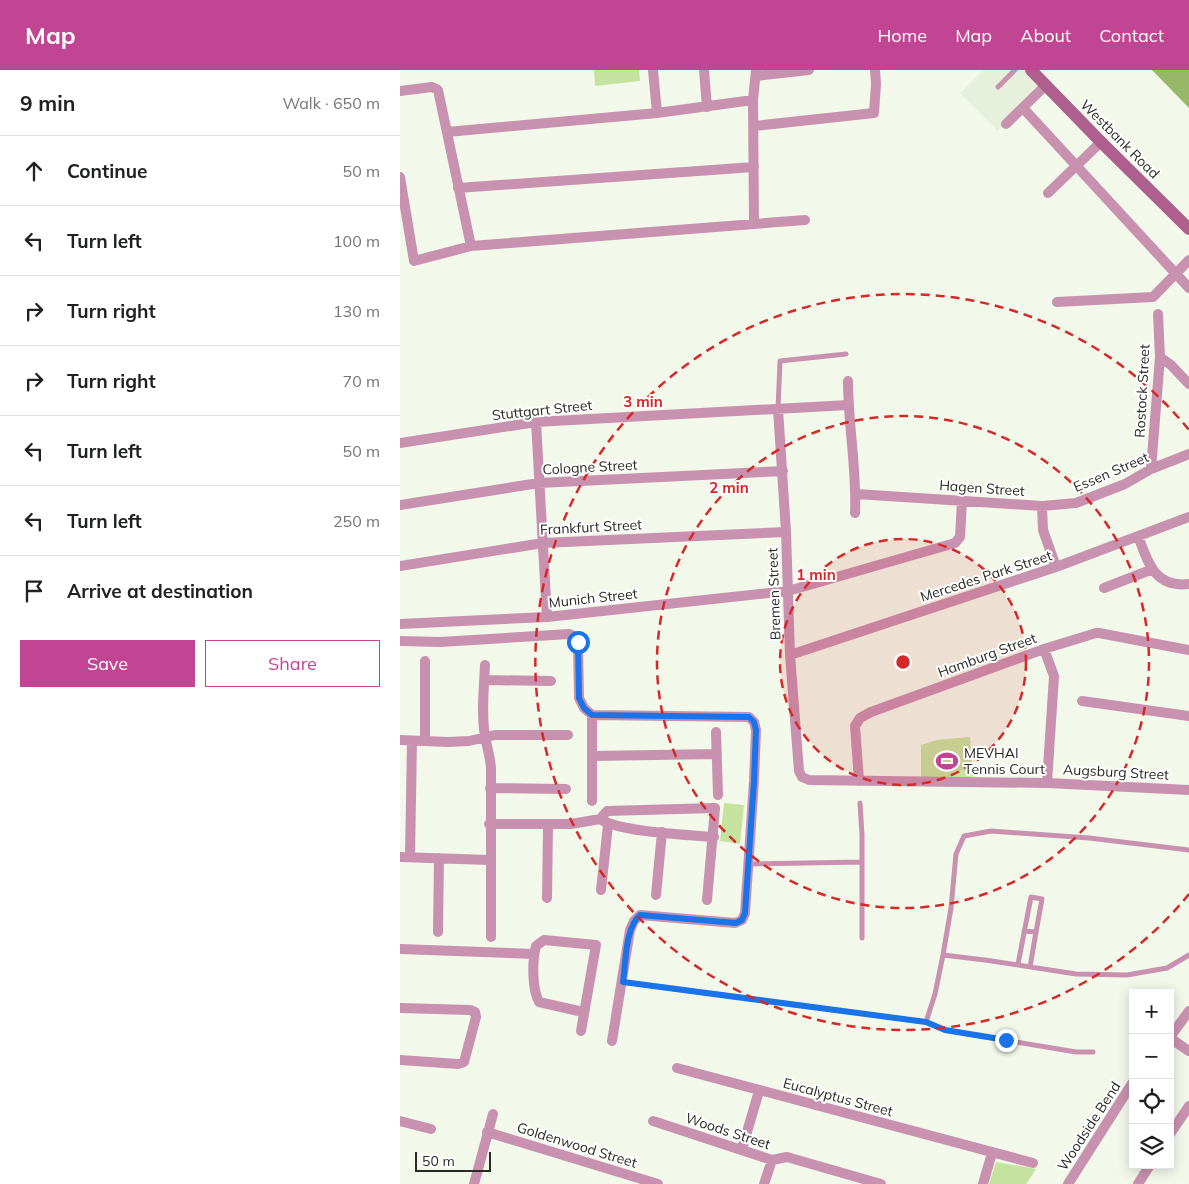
<!DOCTYPE html>
<html lang="en">
<head>
<meta charset="utf-8">
<style>
  :root { --surface:#fff; --page:#f2f2f2; --text:#202124; --muted:#757577; --line:#e0e0e0; --accent:#c24594 }
  body { margin:0; font-family:Mulish,sans-serif; background:var(--page); color:var(--text) }
  .controls { position:absolute; right:15px; bottom:15px; display:grid; overflow:hidden; border-radius:0px; box-shadow:0 2px 12px #0003 }
  .controls button { width:45px; height:45px; display:grid; place-items:center; padding:0; border:0; border-bottom:1px solid var(--line); background:var(--surface); color:var(--text); font:25px sans-serif }
  .scale { position:absolute; left:15px; bottom:12px; width:76px; box-sizing:border-box; padding-left:5px; border:2px solid #282a25; border-top:0; font-size:14px; line-height:18px; white-space:nowrap; color:#282a25; -webkit-text-stroke:4px #fff; paint-order:stroke }
  .stop { position:absolute; width:15px; height:15px; margin:-11px; border:4px solid #1a73e8; border-radius:50%; background:#fff }
  .stop.end { background:#1a73e8; border-color:#fff; box-shadow:0 1px 5px #0008 }
  .list { margin:0; padding:0; list-style:none }
  h2 { display:flex; justify-content:space-between; align-items:center; height:65px; margin:0; padding:0 20px; font-size:21px }
  h2 small { font-size:16px; font-weight:400; color:var(--muted) }
  .list li { display:grid; grid-template-columns:32px 1fr auto; gap:15px; align-items:center; box-sizing:border-box; height:70px; padding:0 20px; border-top:1px solid var(--line) }
  .list b { display:block; font-size:19px; white-space:nowrap }
  .list em { font-size:16px; font-style:normal; color:var(--muted) }
  .actions { display:flex; gap:10px; padding:15px 20px }
  .actions a { flex:1; padding:11px 0; border:1px solid var(--accent); border-radius:0px; text-align:center; font-size:18px; color:var(--accent) }
  .actions .main { background:var(--accent); color:#fff }
  .icon { flex:none; width:28px; height:28px; fill:none; stroke:currentColor; stroke-width:2; stroke-linecap:round; stroke-linejoin:round }
  .map { position:relative; flex:none; width:789px; height:1114px; overflow:hidden }
  header { display:flex; align-items:center; gap:30px; box-sizing:border-box; height:70px; padding:0 25px; background:var(--accent); color:#fff }
  header strong { font-size:24px }
  nav { display:flex; gap:28px; margin-inline-start:auto; font-size:18px }
  main { display:flex }
  aside { flex:1; background:var(--surface) }
  .map>svg:first-child { display:block }
  .built { fill:#e6f0db }
  .green { fill:#c5e39f }
  .water { fill:#96b868 }
  .lines { fill:none; stroke-linecap:round; stroke-linejoin:round }
  .lane { stroke:#c991b0; stroke-width:5 }
  .street { stroke:#c991b0; stroke-width:10 }
  .secondary { stroke:#ae5f8d; stroke-width:12 }
  .route { stroke:#1a73e8; stroke-width:6 }
  .ring { fill:none; stroke:#d62828; stroke-width:2.5; stroke-dasharray:9 6 }
  .labels { text-anchor:middle; dominant-baseline:central; stroke-width:4; stroke-linejoin:round; paint-order:stroke }
  .street-label { font-size:14px; fill:#282a25; stroke:#fff }
  .poi-label { font-size:14px; fill:#282a25; stroke:#fff; text-anchor:start }
  .centre { fill:#d62828; stroke:#fff; stroke-width:2.5 }
  .ring-label { font-size:15px; text-anchor:middle; font-weight:bold; fill:#d62828; stroke:#fff; stroke-width:4; stroke-linejoin:round; paint-order:stroke }
</style>
</head>
<body>
<header>
<strong>Map</strong>
<nav><a>Home</a><a>Map</a><a>About</a><a>Contact</a></nav>
</header>
<main>
<aside>
<h2>9 min<small>Walk · 650 m</small></h2>
<ul class="list">
<li><svg class="icon" aria-label="ahead" viewBox="0 0 24 24"><path d="M12 20V5M6 11l6-6 6 6"/></svg><div><b>Continue</b></div><em>50 m</em></li>
<li><svg class="icon" aria-label="left" viewBox="0 0 24 24"><path d="M17 20v-9H6M10 6l-5 5 5 5"/></svg><div><b>Turn left</b></div><em>100 m</em></li>
<li><svg class="icon" aria-label="right" viewBox="0 0 24 24"><path d="M7 20v-9h11M14 6l5 5-5 5"/></svg><div><b>Turn right</b></div><em>130 m</em></li>
<li><svg class="icon" aria-label="right" viewBox="0 0 24 24"><path d="M7 20v-9h11M14 6l5 5-5 5"/></svg><div><b>Turn right</b></div><em>70 m</em></li>
<li><svg class="icon" aria-label="left" viewBox="0 0 24 24"><path d="M17 20v-9H6M10 6l-5 5 5 5"/></svg><div><b>Turn left</b></div><em>50 m</em></li>
<li><svg class="icon" aria-label="left" viewBox="0 0 24 24"><path d="M17 20v-9H6M10 6l-5 5 5 5"/></svg><div><b>Turn left</b></div><em>250 m</em></li>
<li><svg class="icon" aria-label="arrive" viewBox="0 0 24 24"><path d="M6 21V4h12l-3 4 3 4H6"/></svg><div><b>Arrive at destination</b></div></li>
</ul>
<div class="actions"><a class="main">Save</a><a>Share</a></div>
</aside>
<div class="map">
<svg width="789" height="1114" viewBox="0 0 789 1114">
  <rect width="100%" height="100%" fill="#f2f9eb"/>
  <path class="built" d="M584 0H625L642 17 597 61 560 23Z"/>
  <path class="green" d="M194 0H239L240 11 195 16Z
    M570 667 573 707 521 708V675L537 670Z
    M324 733 344 735 340 774 320 771Z
    M596 1092 632 1098 636 1099 626 1114H589Z"/>
  <path class="water" d="M752 0H789V38Z"/>
  <g class="lines">
    <path class="lane" d="M598 17 615 0
      M378 339 380 291 446 284
      M460 733 462 765V868
      M349 794 462 792
      M624 861 636 862 630 897
      M543 885 585 890 676 904 727 905 767 898 789 885
      M618 894 631 827 642 829 636 862
      M223 912 526 952 545 960 676 982H693
      M526 952 535 924 543 885 551 838 556 784 564 766 591 761 689 768 789 780"/>
    <path class="street" d="M253 0 257 43
      M304 0 307 37
      M356 6 409 0
      M0 21 32 17 38 20 71 176
      M623 38 789 218
      M606 54 646 15
      M354 56 474 43 476 14 475 0
      M47 62 257 43 353 30
      M0 107 14 191 71 176 405 150
      M58 118 354 97
      M648 123 701 72
      M354 153 353 30 356 0
      M657 232 753 227 789 190
      M760 287 771 295 789 314
      M448 311C448 355 457 399 455 443
      M378 339 386 462 390 585 399 701 402 707 409 710 647 713 789 720
      M136 352 147 547
      M0 373 136 352 448 335
      M751 399 760 287 758 244
      M456 424 642 436 676 433 725 414 751 399 789 384
      M0 435 139 413 383 401
      M642 436 643 460 656 497
      M738 466C748 492 754 518 789 514
      M0 496 143 473 386 462
      M704 518 753 499
      M0 554 147 547 388 521 555 473 560 467 562 431
      M0 571 40 572 169 564 174 566 178 572 179 628 184 638 192 645 349 647 354 652 356 660 354 711 345 843 342 850 335 853 240 845 234 851 230 860 212 971
      M644 579 654 606 647 713
      M390 585 656 497 789 447
      M85 595C84 618 81 644 85 666 87 677 90 686 91 698V867
      M85 610 151 611
      M682 631 789 646
      M316 662 318 725
      M0 670 48 672 69 671 95 665H168
      M25 671V591
      M192 686 317 684
      M459 711 455 656 460 648 471 642 644 579 696 563H699L789 580
      M90 718 166 719
      M192 731V645
      M200 749C219 762 288 765 314 767
      M89 754H171L200 749 207 741 315 738 307 830
      M0 787 90 790
      M10 787 12 671
      M201 820 208 755
      M256 825 262 762
      M147 828 148 755
      M38 862 39 788
      M0 879 134 884
      M0 938 70 940 75 942 76 947 64 992 58 994 0 990
      M181 961 196 875 144 870 136 876C132 891 132 919 139 932L183 942
      M770 967 789 941
      M770 968 789 981
      M277 998 633 1093
      M0 1051 31 1059
      M253 1051 372 1090 387 1087 481 1114
      M87 1062 258 1114
      M770 1064 789 1036
      M342 1079 359 1021
      M74 1114 93 1044
      M364 1114 372 1090
      M583 1114 592 1083
      M668 1114 733 1012
      M738 1114 750 1095"/>
    <path class="secondary" d="M631 0 701 72 789 159"/>
  </g>
  <g class="lines">
    <path class="route" d="M178 572 179 628 184 638 192 645 349 647 354 652 356 660 354 711 345 843 342 850 336 853 240 845C225 858 226 892 223 912L526 952 545 960 606 970"/>
  </g>
  <circle cx="503" cy="592" r="123" fill="#d62828" fill-opacity=".12"/>
  <g class="ring">
    <circle cx="503" cy="592" r="123"/>
    <circle cx="503" cy="592" r="246"/>
    <path d="M789 824A368 368 0 1 1 789 360"/>
  </g>
  <defs>
    <g id="stadium-bare" transform="scale(1.725)"><path d="M0-5a6.5 5 0 1 0 0 10a6.5 5 0 1 0 0-10ZM-3.5-1.8h7v3.6h-7Z" fill="#c24594" stroke="#fff" stroke-width="2.5" paint-order="stroke"/></g>
  </defs>
  <g fill-rule="evenodd">
    <use href="#stadium-bare" x="547" y="691"/>
  </g>
  <g class="labels">
    <g class="street-label">
      <text transform="translate(720 69) rotate(45)">Westbank Road</text>
      <text transform="translate(742 321) rotate(-87)">Rostock Street</text>
      <text transform="translate(142 340) rotate(-6)">Stuttgart Street</text>
      <text transform="translate(190 397) rotate(-3)">Cologne Street</text>
      <text transform="translate(711 402) rotate(-23)">Essen Street</text>
      <text transform="translate(582 418) rotate(4)">Hagen Street</text>
      <text transform="translate(191 457) rotate(-3)">Frankfurt Street</text>
      <text transform="translate(586 506) rotate(-18)">Mercedes Park Street</text>
      <text transform="translate(374 524) rotate(-92)">Bremen Street</text>
      <text transform="translate(193 528) rotate(-6)">Munich Street</text>
      <text transform="translate(587 585) rotate(-20)">Hamburg Street</text>
      <text transform="translate(716 702) rotate(3)">Augsburg Street</text>
      <text transform="translate(438 1027) rotate(15)">Eucalyptus Street</text>
      <text transform="translate(689 1056) rotate(-57)">Woodside Bend</text>
      <text transform="translate(328 1061) rotate(18)">Woods Street</text>
      <text transform="translate(177 1075) rotate(17)">Goldenwood Street</text>
    </g>
    <g class="poi-label">
      <text x="564" y="683">MEVHAI<tspan x="564" dy="16">Tennis Court</tspan></text>
    </g>
  </g>
  <circle cx="503" cy="592" r="8" class="centre"/>
  <g class="ring-label">
    <text x="243" y="337">3 min</text>
    <text x="329" y="423">2 min</text>
    <text x="416" y="510">1 min</text>
  </g>
</svg>
<div class="controls">
<button>+</button>
<button>−</button>
<button><svg class="icon" aria-label="locate" viewBox="0 0 24 24"><circle cx="12" cy="12" r="6"/><path d="M12 2v4M12 18v4M2 12h4M18 12h4"/></svg></button>
<button><svg class="icon" aria-label="layers" viewBox="0 0 24 24"><path d="M12 4l9 5-9 5-9-5zM3 14l9 5 9-5"/></svg></button>
</div>
<div class="scale">50 m</div>
<div class="stop" style="left:178px;top:572px"></div>
<div class="stop end" style="left:606px;top:970px"></div>
</div>
</main>
</body>
</html>
